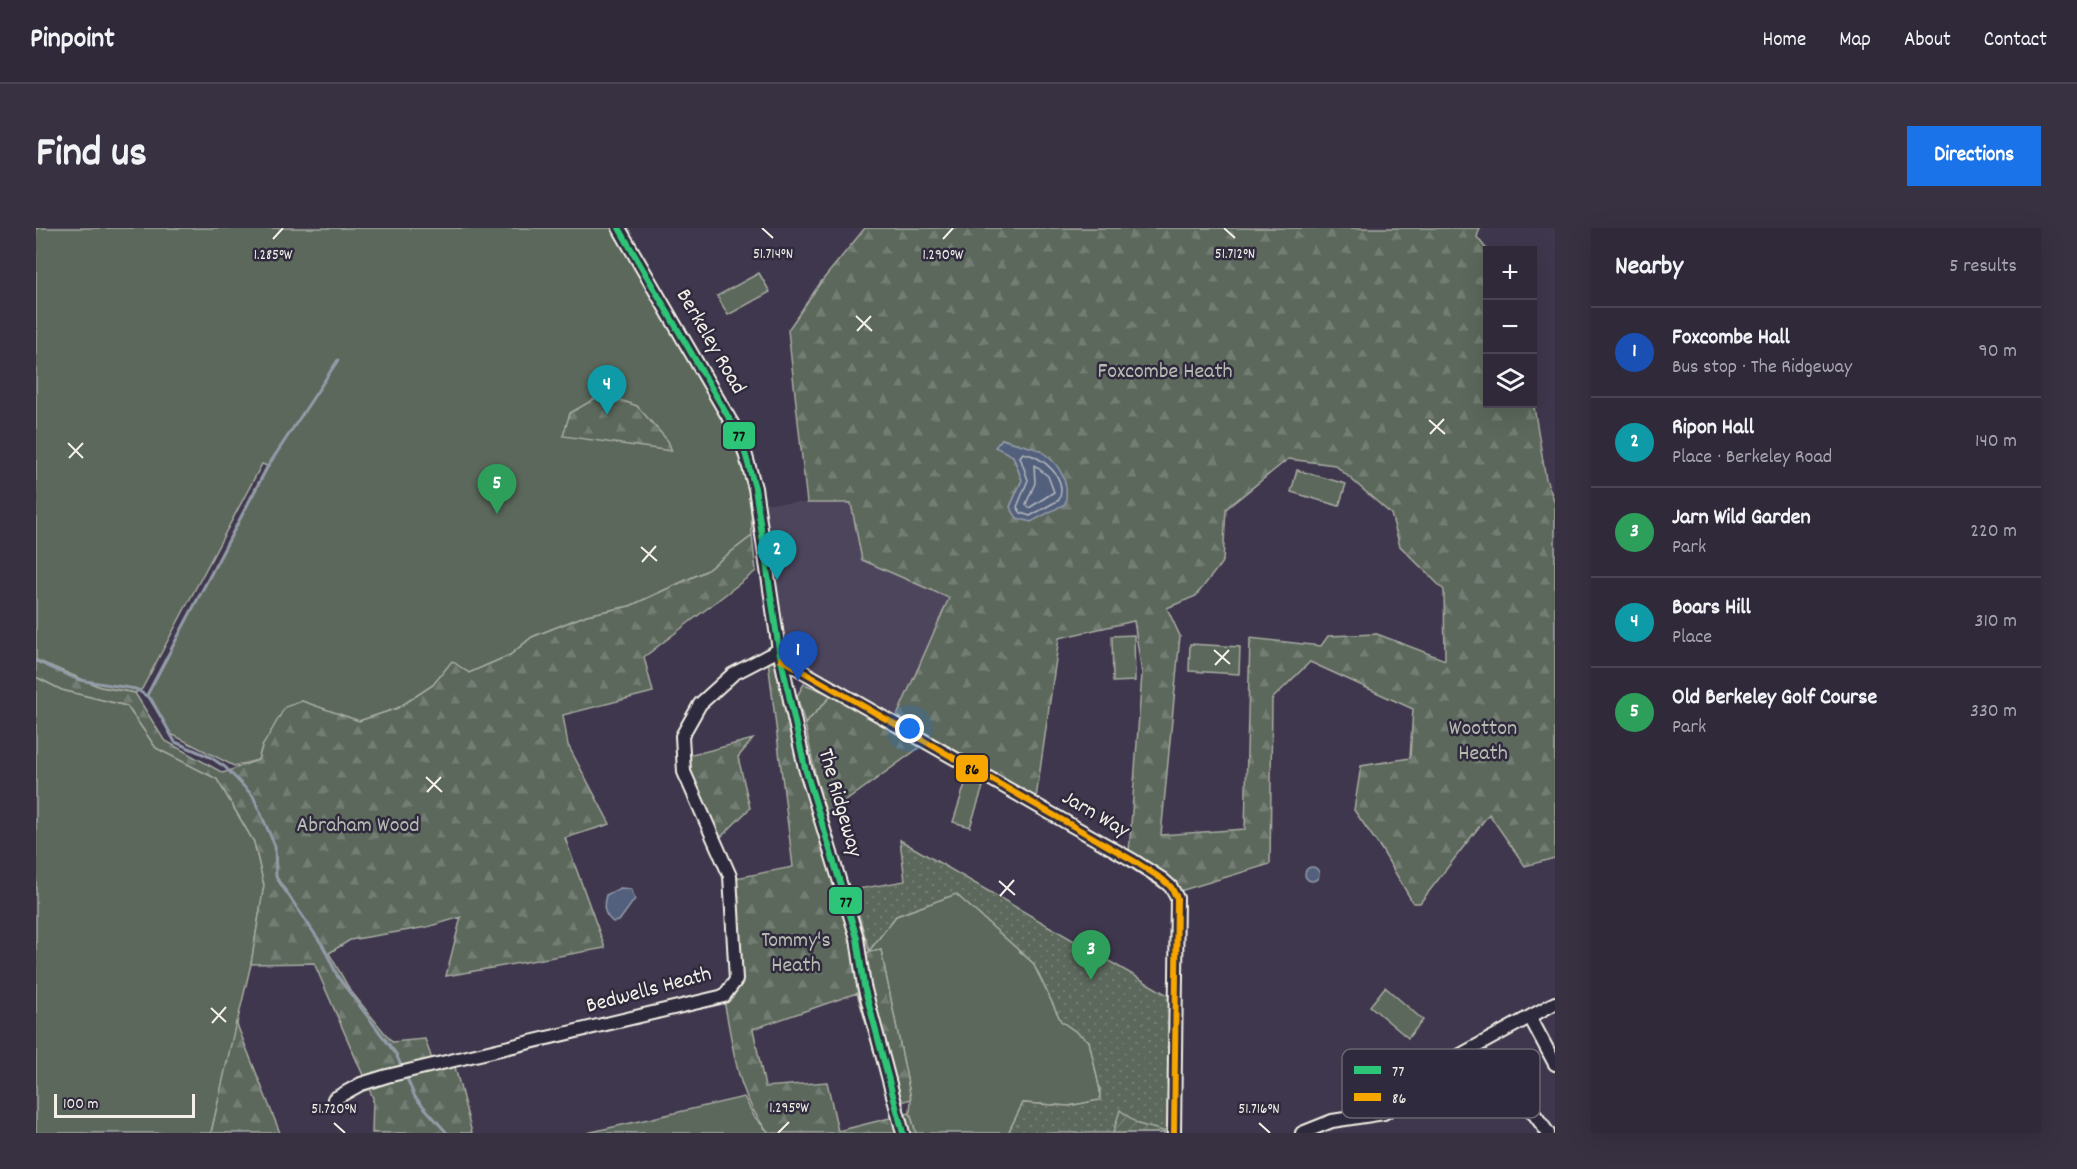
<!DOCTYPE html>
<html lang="en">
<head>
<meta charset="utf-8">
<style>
  :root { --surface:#2f293a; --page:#373142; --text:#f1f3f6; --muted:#a7a6af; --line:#4a4554; --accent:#1a73e8 }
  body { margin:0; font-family:Dekko,sans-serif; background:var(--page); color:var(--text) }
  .controls { position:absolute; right:18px; top:18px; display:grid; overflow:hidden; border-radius:0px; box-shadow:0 6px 24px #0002 }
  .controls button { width:54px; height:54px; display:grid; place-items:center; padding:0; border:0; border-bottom:2px solid var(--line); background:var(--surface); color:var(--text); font:30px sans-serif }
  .scale { position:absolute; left:18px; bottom:15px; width:141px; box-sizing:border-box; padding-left:6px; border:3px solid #f4f1e8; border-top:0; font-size:16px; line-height:21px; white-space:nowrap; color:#f4f1e8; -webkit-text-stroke:4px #2f2a3d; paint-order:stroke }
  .you { position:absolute; left:874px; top:501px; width:21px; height:21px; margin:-15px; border:4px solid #fff; border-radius:50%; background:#1a73e8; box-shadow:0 0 0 9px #1a73e833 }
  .badge { display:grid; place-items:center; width:39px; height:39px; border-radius:50%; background:var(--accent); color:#fff; font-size:20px; font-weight:700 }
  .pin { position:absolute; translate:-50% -50px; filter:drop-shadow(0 2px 3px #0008) }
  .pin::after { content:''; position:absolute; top:32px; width:21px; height:18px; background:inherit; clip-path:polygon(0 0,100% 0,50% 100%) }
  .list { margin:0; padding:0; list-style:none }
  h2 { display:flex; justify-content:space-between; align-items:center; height:78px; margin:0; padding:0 24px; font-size:26px }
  h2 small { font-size:20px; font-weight:400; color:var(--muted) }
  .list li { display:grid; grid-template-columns:39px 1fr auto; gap:18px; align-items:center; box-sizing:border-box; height:90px; padding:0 24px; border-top:2px solid var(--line) }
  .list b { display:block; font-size:22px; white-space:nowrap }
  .list p { margin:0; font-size:20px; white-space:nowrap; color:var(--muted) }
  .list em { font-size:20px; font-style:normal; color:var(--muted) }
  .icon { flex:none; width:33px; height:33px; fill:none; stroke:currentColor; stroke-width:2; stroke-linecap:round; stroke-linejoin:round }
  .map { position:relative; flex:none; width:1519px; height:905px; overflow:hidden; border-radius:0px }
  header { display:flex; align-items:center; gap:36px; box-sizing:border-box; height:84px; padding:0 30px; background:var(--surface); border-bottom:2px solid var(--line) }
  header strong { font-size:28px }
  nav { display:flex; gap:33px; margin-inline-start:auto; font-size:21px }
  .intro { display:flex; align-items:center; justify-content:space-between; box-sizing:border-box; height:144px; padding:0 36px }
  h1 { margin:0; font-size:42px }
  .button { padding:15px 27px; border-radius:0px; background:var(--accent); color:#fff; font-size:21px; font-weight:700 }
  main { display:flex; gap:36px; padding:0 36px }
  aside { flex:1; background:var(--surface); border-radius:0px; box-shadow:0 6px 24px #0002 }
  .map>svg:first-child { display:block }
  .built { fill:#4d445b }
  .grass { fill:#5b675c; stroke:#a8aca2; stroke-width:1.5 }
  .forest { fill:url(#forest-firs); stroke:#a8aca2; stroke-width:1.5; fill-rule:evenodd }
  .park { fill:url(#park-dots); stroke:#a8aca2; stroke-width:1.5 }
  .garden { fill:url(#garden-furrows); stroke:#a8aca2; stroke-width:1.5 }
  .water { fill:#53617d; stroke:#939ba8; stroke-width:1.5 }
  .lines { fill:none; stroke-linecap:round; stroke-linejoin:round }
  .shore { stroke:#b4b7bd; stroke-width:1.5 }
  .stream { stroke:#939ba8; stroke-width:3 }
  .minor-casing { stroke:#f4f1e8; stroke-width:16 }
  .minor { stroke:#2f2a3d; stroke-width:12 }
  .bus-1-casing { stroke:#2f2a3d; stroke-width:10 }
  .bus-2-casing { stroke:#2f2a3d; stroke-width:10 }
  .bus-1 { stroke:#2dc577; stroke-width:6 }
  .bus-2 { stroke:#f7a600; stroke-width:6 }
  .ticks { fill:none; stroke:#f4f1e8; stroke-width:2 }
  .labels { text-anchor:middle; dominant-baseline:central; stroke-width:5; stroke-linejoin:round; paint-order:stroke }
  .street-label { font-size:22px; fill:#f4f1e8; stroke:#2f2a3d }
  .park-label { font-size:22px; fill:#b7bab0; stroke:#2f2a3d }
  .key { fill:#2f2a3d; stroke:#6a6670; stroke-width:1.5 }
  .key-label { font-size:16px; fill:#f4f1e8 }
  .ticks-label { font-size:15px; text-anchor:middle; fill:#f4f1e8; stroke:#2f2a3d; stroke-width:5; stroke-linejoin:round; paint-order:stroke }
  .line-badge { stroke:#2f2a3d; stroke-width:2 }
  .pale-badge-label { font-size:16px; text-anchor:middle; font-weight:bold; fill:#111 }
</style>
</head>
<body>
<header>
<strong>Pinpoint</strong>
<nav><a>Home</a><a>Map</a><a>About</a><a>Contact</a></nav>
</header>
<div class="intro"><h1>Find us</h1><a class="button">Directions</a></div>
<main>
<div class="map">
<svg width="1519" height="905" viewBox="0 0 1519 905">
  <defs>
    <pattern id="forest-firs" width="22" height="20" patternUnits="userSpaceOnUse" patternTransform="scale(1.5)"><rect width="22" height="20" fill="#5b675c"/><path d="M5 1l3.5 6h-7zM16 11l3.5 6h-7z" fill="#737d73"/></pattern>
    <pattern id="park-dots" width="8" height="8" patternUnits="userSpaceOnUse" patternTransform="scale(1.5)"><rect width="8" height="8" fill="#5b675c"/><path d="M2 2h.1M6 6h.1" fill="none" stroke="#737d73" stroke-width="1.8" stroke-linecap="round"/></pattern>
    <pattern id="garden-furrows" width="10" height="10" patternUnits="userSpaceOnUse" patternTransform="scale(1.5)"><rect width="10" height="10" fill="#5b675c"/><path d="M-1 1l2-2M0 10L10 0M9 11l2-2" fill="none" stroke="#737d73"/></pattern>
  </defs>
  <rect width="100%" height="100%" fill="#3f374d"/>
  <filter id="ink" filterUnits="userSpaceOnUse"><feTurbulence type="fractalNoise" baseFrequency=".0167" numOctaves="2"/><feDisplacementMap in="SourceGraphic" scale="12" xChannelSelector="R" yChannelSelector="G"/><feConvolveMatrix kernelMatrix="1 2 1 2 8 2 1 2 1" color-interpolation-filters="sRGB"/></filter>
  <g filter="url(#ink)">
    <path class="built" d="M727 275H815L826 332 914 370 861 488 752 429Z"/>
    <path class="grass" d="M0 0H578C626 81 691 170 713 262 716 277 715 293 716 308L670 343 594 378 551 387 496 409 474 427 433 445 416 434 397 457 362 480 323 493 266 473 226 518 222 532 198 538 135 506 111 467 231 238 226 236 106 461 99 465 64 459 0 432Z
      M723 45 734 64 692 87 681 68Z
      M1261 242 1310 256 1303 278 1255 264Z
      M1098 407 1099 453 1077 454 1076 408Z
      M1154 416 1204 419 1203 446 1153 443Z
      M0 449 26 462 91 478 120 520 181 551 218 614 228 657 215 736 175 905H0Z
      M768 456 796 467 769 496 761 468Z
      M930 553 947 559 934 599 917 594Z
      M920 666 997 735 1025 793 1053 813 1064 862V872L1033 878 987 875 972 905H880L874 885 875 871 845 722 833 723 860 688Z
      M1349 759 1387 792 1372 810 1334 778Z
      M708 869 718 888 733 905H551Z"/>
    <path class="forest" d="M829 0H1444L1441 9 1452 23V176H1496L1497 173 1510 251 1519 275V630L1489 638 1453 586 1384 675H1377L1346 622 1318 582 1325 538 1374 530 1377 481 1274 434 1236 471 1234 636 1134 666 1092 638 1106 446 1098 393 1023 410 1000 570 861 488 913 370 826 332 815 275H771L752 102 785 54ZM966 211 1005 223 974 279 986 252 977 228ZM1252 231 1299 237 1355 286 1364 318 1408 362 1409 432 1341 406 1292 408 1285 418 1214 410 1209 601 1125 607 1144 408 1131 380 1160 368 1187 333 1190 281Z
      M567 166 601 178 632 213 636 223 527 208 534 185Z
      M716 308 720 343 608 429 617 464 527 487 532 517 574 596 529 610 569 720 410 748 425 689 391 699 314 712 293 725 314 762 356 814 389 811 400 843 419 839 436 905H336L337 870 278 735 215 736 228 657 218 614 181 551 120 520 91 478 26 462 0 449V432L64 459 99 465 128 512 187 545 222 532 226 519 249 479 266 473 323 493 362 480 397 457 416 433 433 445 474 427 496 409 551 387 594 378 670 343Z
      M732 432 741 435 818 727 845 722 875 871 854 878 821 765 717 801 729 859 791 854 802 903 874 885 880 905H733C700 867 698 821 688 773L702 758 700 650 757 639Z
      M796 467 884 519 788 589 769 496Z
      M717 511 702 529 714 580 682 612 657 558 652 528Z
      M200 794 244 905H175Z"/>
    <path class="park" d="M864 612 1135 769 1134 905H972L987 875 1033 878 1064 872V862L1053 813 1025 793 997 735 920 666 860 688 833 723 816 662 869 653Z"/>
    <path class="garden" d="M1084 882 1102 896 1134 905H1077Z"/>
    <path class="water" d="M966 211C976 215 1000 219 1006 224 1024 236 1034 255 1029 276L995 294 981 290 974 279 986 252 977 228 959 219Z
      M1269 646a7 7 0 1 1 14 0a7 7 0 1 1-14 0Z
      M584 660 595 661 599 671 583 693 577 694C567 686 567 678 570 667Z"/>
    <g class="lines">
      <path class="shore" d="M987 225C1007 229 1032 249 1023 272L994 288 985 285 981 279 992 252 984 229Z
        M998 237 1012 248 1018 264 993 280 990 276 999 255Z"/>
      <path class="stream" d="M0 433 43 452 100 461 115 471 139 514 174 529 189 539 217 568 239 618 240 649 287 718 302 749 360 826 366 840
        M111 467 232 238 302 132
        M369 846 379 869 411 905"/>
      <g class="minor-casing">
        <path id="minor" d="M583 0 705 211 719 260 743 422 769 540 821 710 828 758 867 905
          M745 431 1098 633 1126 651 1135 659 1141 670 1138 905
          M1494 789 1519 836
          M1422 829 1453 865 1486 876 1499 887 1512 905
          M298 871 325 856 351 848 688 768 700 752 694 648 648 544 646 508 664 476 697 446 743 422
          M1266 905 1296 893 1348 885 1385 861 1419 830 1519 775"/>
      </g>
      <use href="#minor" class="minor"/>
      <g class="bus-1-casing">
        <path id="bus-1" d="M583 0 705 211 719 260 743 422 769 540 821 710 828 758 867 905"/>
      </g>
      <g class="bus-2-casing">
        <path id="bus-2" d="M745 431 1098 633 1126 651 1135 659 1141 670 1138 905"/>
      </g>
      <use href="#bus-1" class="bus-1"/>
      <use href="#bus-2" class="bus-2"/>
    </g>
  </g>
  <path class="ticks" d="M726 0 737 10M1188 0 1199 10M237 11 247 0M907 11 917 0M820 88 836 103M821 103 835 88M1393 192 1409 206M1394 206 1408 191M32 215 47 230M33 230 47 215M605 319 621 333M606 334 620 318M1178 422 1194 436M1179 437 1193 422M390 549 406 564M391 564 405 549M963 653 979 667M964 668 978 652M175 780 190 794M176 795 190 779M298 895 309 905M1223 895 1234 905M742 905 753 894"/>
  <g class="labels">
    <g class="street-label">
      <text transform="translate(674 114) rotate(60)">Berkeley Road</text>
      <text transform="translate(803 575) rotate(74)">The Ridgeway</text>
      <text transform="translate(1059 587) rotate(30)">Jarn Way</text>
      <text transform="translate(613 763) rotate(-15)">Bedwells Heath</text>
    </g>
    <g class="park-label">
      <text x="1129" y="144">Foxcombe Heath</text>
      <text x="1447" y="501">Wootton<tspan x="1447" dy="25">Heath</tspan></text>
      <text x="322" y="598">Abraham Wood</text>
      <text x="760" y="713">Tommy's<tspan x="760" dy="25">Heath</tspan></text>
    </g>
  </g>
  <rect x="1306" y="821" width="198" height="69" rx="9" class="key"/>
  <rect x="1318" y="838" width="27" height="8" fill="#2dc577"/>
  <rect x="1318" y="865" width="27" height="8" fill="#f7a600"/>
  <g class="key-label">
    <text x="1356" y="848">77</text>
    <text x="1356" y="875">86</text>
  </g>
  <g class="ticks-label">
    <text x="737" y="30">51.714°N</text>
    <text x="1199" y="30">51.712°N</text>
    <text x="237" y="31">1.285°W</text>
    <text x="907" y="31">1.290°W</text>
    <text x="753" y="884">1.295°W</text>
    <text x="298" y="885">51.720°N</text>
    <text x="1223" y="885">51.716°N</text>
  </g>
  <g class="line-badge">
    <rect x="686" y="193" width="34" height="29" rx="6" fill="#2dc577"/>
    <rect x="919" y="526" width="34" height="29" rx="6" fill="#f7a600"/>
    <rect x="792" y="658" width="35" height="29" rx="6" fill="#2dc577"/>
  </g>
  <g class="pale-badge-label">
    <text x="703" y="213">77</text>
    <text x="936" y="546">86</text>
    <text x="810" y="679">77</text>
  </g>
</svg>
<div class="controls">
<button>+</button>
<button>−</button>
<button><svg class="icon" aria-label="layers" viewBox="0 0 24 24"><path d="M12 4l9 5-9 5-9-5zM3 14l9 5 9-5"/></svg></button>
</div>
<div class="scale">100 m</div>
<div class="you"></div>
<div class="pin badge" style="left:762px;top:453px;background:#1a4fb4">1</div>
<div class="pin badge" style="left:741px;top:352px;background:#0f9aa8">2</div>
<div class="pin badge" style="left:1055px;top:752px;background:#2e9e5b">3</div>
<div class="pin badge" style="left:571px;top:187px;background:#0f9aa8">4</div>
<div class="pin badge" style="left:461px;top:286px;background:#2e9e5b">5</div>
</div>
<aside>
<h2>Nearby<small>5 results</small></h2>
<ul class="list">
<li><span class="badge" style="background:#1a4fb4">1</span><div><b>Foxcombe Hall</b><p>Bus stop · The Ridgeway</p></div><em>90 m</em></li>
<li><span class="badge" style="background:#0f9aa8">2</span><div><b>Ripon Hall</b><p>Place · Berkeley Road</p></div><em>140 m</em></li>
<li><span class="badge" style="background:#2e9e5b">3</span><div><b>Jarn Wild Garden</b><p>Park</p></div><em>220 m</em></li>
<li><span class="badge" style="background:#0f9aa8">4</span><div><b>Boars Hill</b><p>Place</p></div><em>310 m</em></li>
<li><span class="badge" style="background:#2e9e5b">5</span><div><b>Old Berkeley Golf Course</b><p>Park</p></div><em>330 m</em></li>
</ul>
</aside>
</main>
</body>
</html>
